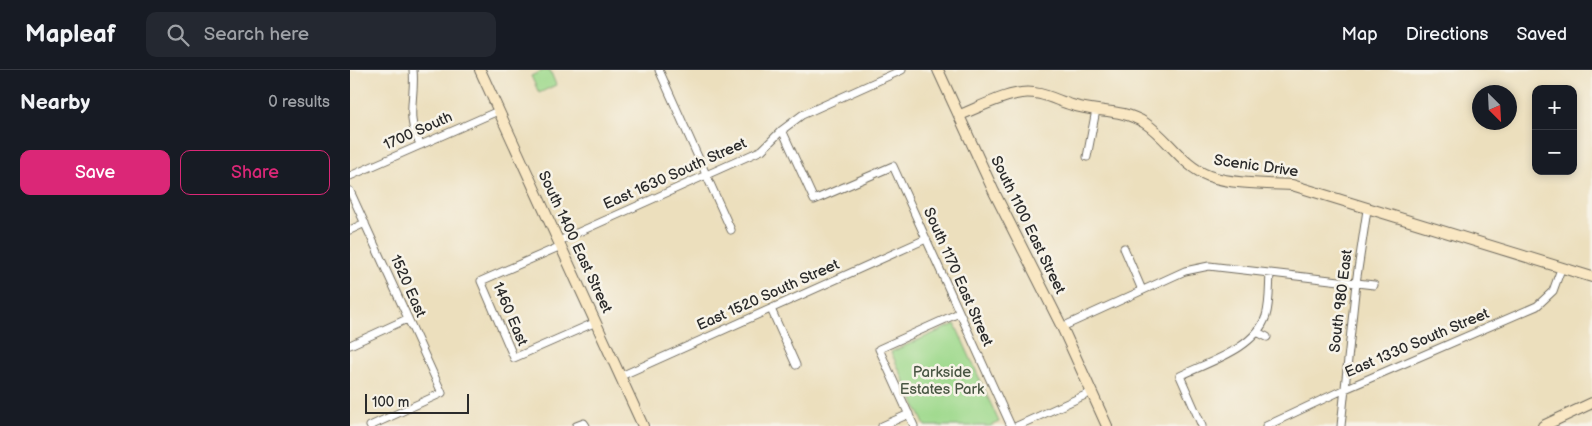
<!DOCTYPE html>
<html lang="en">
<head>
<meta charset="utf-8">
<style>
  :root { --surface:#171b24; --page:#242831; --text:#f1f3f6; --muted:#9ea1a6; --line:#363941; --accent:#db2777 }
  body { margin:0; font-family:"Balsamiq Sans",sans-serif; background:var(--page); color:var(--text) }
  .controls { position:absolute; right:15px; top:15px; display:grid; overflow:hidden; border-radius:10px; box-shadow:0 2px 8px #0003 }
  .controls button { width:45px; height:45px; display:grid; place-items:center; padding:0; border:0; border-bottom:1px solid var(--line); background:var(--surface); color:var(--text); font:25px sans-serif }
  .compass { position:absolute; left:1122px; top:15px; width:45px; height:45px; border-radius:50%; background:var(--surface); box-shadow:0 2px 8px #0003; rotate:156deg }
  .scale { position:absolute; left:15px; bottom:12px; width:104px; box-sizing:border-box; padding-left:5px; border:2px solid #2b2b2b; border-top:0; font-size:14px; line-height:18px; white-space:nowrap; color:#2b2b2b; -webkit-text-stroke:4px #f7f3e8; paint-order:stroke }
  .list { margin:0; padding:0; list-style:none }
  h2 { display:flex; justify-content:space-between; align-items:center; height:65px; margin:0; padding:0 20px; font-size:21px }
  h2 small { font-size:16px; font-weight:400; color:var(--muted) }
  .actions { display:flex; gap:10px; padding:15px 20px }
  .actions a { flex:1; padding:11px 0; border:1px solid var(--accent); border-radius:10px; text-align:center; font-size:18px; color:var(--accent) }
  .actions .main { background:var(--accent); color:#fff }
  .icon { flex:none; width:28px; height:28px; fill:none; stroke:currentColor; stroke-width:2; stroke-linecap:round; stroke-linejoin:round }
  .map { position:relative; flex:none; width:1242px; height:356px; overflow:hidden }
  header { display:flex; align-items:center; gap:30px; box-sizing:border-box; height:70px; padding:0 25px; background:var(--surface); border-bottom:1px solid var(--line) }
  header strong { font-size:24px }
  nav { display:flex; gap:28px; margin-inline-start:auto; font-size:18px }
  .search { width:350px; height:45px; background:var(--page); display:flex; align-items:center; gap:12px; box-sizing:border-box; padding:0 18px; border-radius:10px; color:var(--muted); font-size:19px }
  main { display:flex }
  aside { flex:1; background:var(--surface) }
  .map>svg:first-child { display:block }
  .green { fill:#9ed98c; stroke:#64825c }
  .lines { fill:none; stroke-linecap:round; stroke-linejoin:round }
  .street-casing { stroke:#6f6a5e; stroke-width:9 }
  .secondary-casing { stroke:#6f6a5e; stroke-width:12 }
  .street { stroke:#fff; stroke-width:7 }
  .secondary { stroke:#f9e7c3; stroke-width:10 }
  .labels { text-anchor:middle; dominant-baseline:central; stroke-width:5; stroke-linejoin:round; paint-order:stroke }
  .street-label { font-size:15px; fill:#2b2b2b; stroke:#f7f3e8 }
  .park-label { font-size:15px; fill:#485643; stroke:#f7f3e8 }
</style>
</head>
<body>
<header>
<strong>Mapleaf</strong>
<div class="search"><svg class="icon" aria-label="search" viewBox="0 0 24 24"><circle cx="10" cy="10" r="6"/><path d="M15 15l6 6"/></svg>Search here</div>
<nav><a>Map</a><a>Directions</a><a>Saved</a></nav>
</header>
<main>
<aside>
<h2>Nearby<small>0 results</small></h2>
<ul class="list">
</ul>
<div class="actions"><a class="main">Save</a><a>Share</a></div>
</aside>
<div class="map">
<svg width="1242" height="356" viewBox="0 0 1242 356">
  <rect width="100%" height="100%" fill="#f7f3e8"/>
  <filter id="ink" filterUnits="userSpaceOnUse"><feTurbulence type="fractalNoise" baseFrequency=".02" numOctaves="2"/><feDisplacementMap in="SourceGraphic" scale="10" xChannelSelector="R" yChannelSelector="G"/><feConvolveMatrix kernelMatrix="1 2 1 2 8 2 1 2 1" color-interpolation-filters="sRGB"/></filter>
  <filter id="wash" filterUnits="userSpaceOnUse"><feTurbulence type="fractalNoise" baseFrequency=".0096" numOctaves="4" result="noise"/><feDisplacementMap in="SourceGraphic" scale="20" xChannelSelector="R" yChannelSelector="G"/><feGaussianBlur stdDeviation="1.12" result="paint"/><feColorMatrix in="noise" values="0 0 0 0 0 0 0 0 0 0 0 0 0 0 0 0 0 1.4 0 .05"/><feComposite in="paint" operator="in"/></filter>
  <g filter="url(#wash)">
    <rect width="100%" height="100%" fill="#ecdfbd"/>
    <path class="green" d="M194 0H200L206 15 189 23 181 6Z
      M605 254 649 352 640 356H575L541 282Z"/>
  </g>
  <g filter="url(#ink)">
    <g class="lines">
      <g class="street-casing">
        <path id="street" d="M63 0C66 28 54 48 71 75
          M309 0 381 160
          M432 60 464 130 543 96 661 356
          M737 87 746 40
          M0 106 148 41
          M0 121 92 323 20 356
          M0 160 15 153
          M209 171 412 80 432 60 452 45 552 0
          M211 176 131 211 164 288 246 252
          M774 178 792 220
          M421 239 446 295
          M712 257 835 201 859 196 1024 215
          M907 262 917 267
          M0 275 57 249
          M271 306 576 169
          M226 356 234 353 236 356
          M532 356 559 344
          M564 356 529 279 609 243
          M667 356 742 322
          M852 356 830 306C858 292 905 279 916 246 920 233 919 217 920 204
          M916 356 995 319 1187 236 1203 221 1211 199
          M991 356 1006 213 1017 140"/>
      </g>
      <g class="secondary-casing">
        <path id="secondary" d="M130 0 293 356
          M588 0 644 122 712 257 757 356
          M610 45C630 37 650 26 671 23 689 20 705 30 722 35 747 43 771 38 795 53 818 68 832 96 859 106 881 114 918 114 942 115L1242 207
          M1193 356 1242 333"/>
      </g>
      <use href="#street" class="street"/>
      <use href="#secondary" class="secondary"/>
    </g>
  </g>
  <g class="labels">
    <g class="street-label">
      <text transform="translate(68 61) rotate(-24)">1700 South</text>
      <text transform="translate(906 96) rotate(8)">Scenic Drive</text>
      <text transform="translate(325 104) rotate(-24)">East 1630 South Street</text>
      <text transform="translate(678 155) rotate(64)">South 1100 East Street</text>
      <text transform="translate(225 172) rotate(65)">South 1400 East Street</text>
      <text transform="translate(608 207) rotate(66)">South 1170 East Street</text>
      <text transform="translate(58 216) rotate(66)">1520 East</text>
      <text transform="translate(418 225) rotate(-24)">East 1520 South Street</text>
      <text transform="translate(991 231) rotate(-83)">South 980 East</text>
      <text transform="translate(160 244) rotate(67)">1460 East</text>
      <text transform="translate(1067 273) rotate(-23)">East 1330 South Street</text>
    </g>
    <g class="park-label">
      <text x="592" y="302">Parkside<tspan x="592" dy="17">Estates Park</tspan></text>
    </g>
  </g>
</svg>
<div class="controls">
<button>+</button>
<button>−</button>
</div>
<svg class="compass" viewBox="-18 -18 36 36"><path d="M0-13l5 13h-10z" fill="#e53935"/><path d="M0 13l5-13h-10z" fill="#9ea1a6"/></svg>
<div class="scale">100 m</div>
</div>
</main>
</body>
</html>
